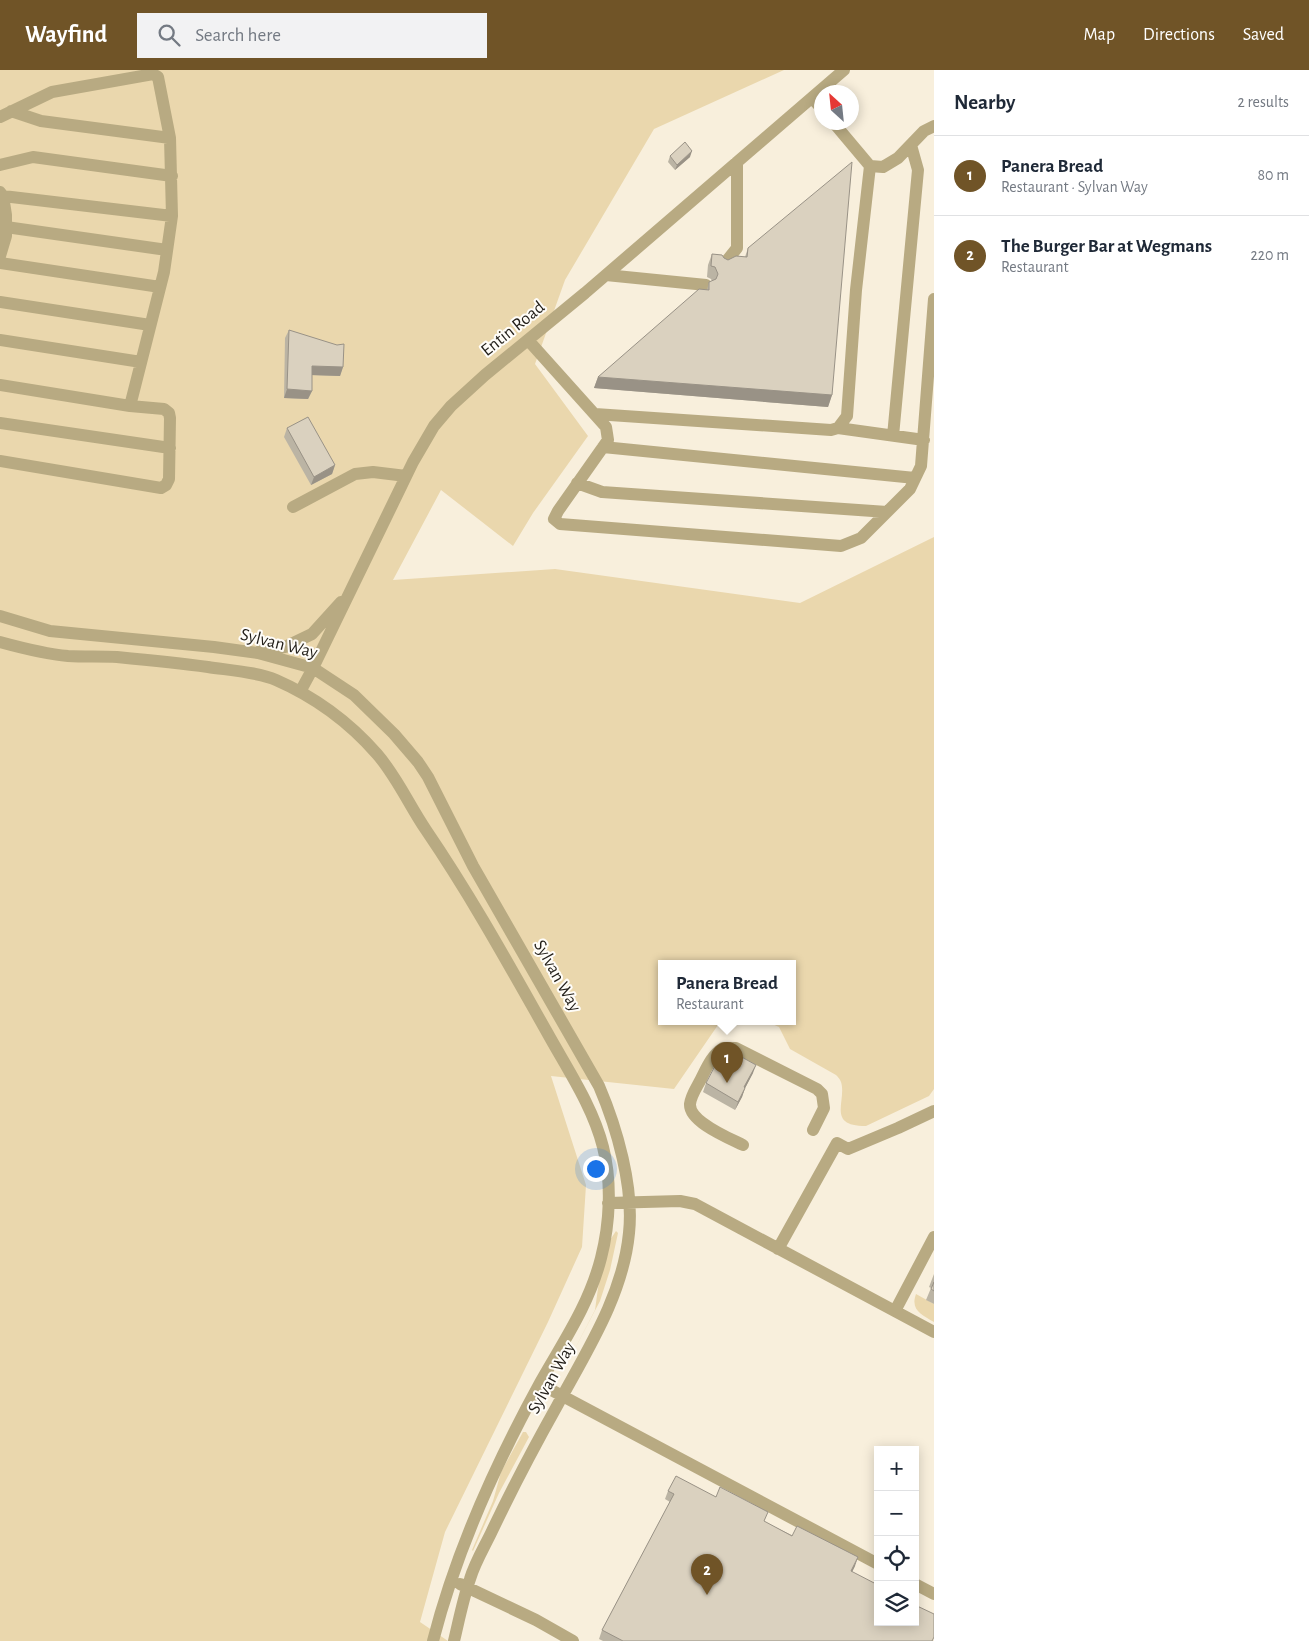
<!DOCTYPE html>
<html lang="en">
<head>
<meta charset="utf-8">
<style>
  :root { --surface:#fff; --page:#f2f2f3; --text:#1f2937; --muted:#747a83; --line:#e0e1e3; --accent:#705427 }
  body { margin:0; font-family:"Alegreya Sans",sans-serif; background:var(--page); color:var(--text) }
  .controls { position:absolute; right:15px; bottom:15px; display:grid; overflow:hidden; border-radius:0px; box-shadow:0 2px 12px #0003 }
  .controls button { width:45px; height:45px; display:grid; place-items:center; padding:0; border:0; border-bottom:1px solid var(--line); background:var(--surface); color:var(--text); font:25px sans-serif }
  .compass { position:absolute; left:814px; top:15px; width:45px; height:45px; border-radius:50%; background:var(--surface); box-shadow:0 2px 12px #0003; rotate:333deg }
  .you { position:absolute; left:595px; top:1098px; width:18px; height:18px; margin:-12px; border:4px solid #fff; border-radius:50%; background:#1a73e8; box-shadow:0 0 0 8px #1a73e833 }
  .badge { display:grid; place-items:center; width:32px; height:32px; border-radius:50%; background:var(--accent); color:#fff; font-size:16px; font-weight:700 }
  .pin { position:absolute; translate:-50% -41px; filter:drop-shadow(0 1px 2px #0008) }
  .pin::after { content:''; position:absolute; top:26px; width:18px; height:15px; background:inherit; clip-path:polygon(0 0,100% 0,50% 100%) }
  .popup { position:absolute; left:658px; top:890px; width:138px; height:65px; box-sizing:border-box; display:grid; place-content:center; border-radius:0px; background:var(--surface); filter:drop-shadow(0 1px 4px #0005); font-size:16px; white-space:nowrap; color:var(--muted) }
  .popup b { font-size:19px; color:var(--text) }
  .popup::after { content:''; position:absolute; left:50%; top:100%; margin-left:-10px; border:10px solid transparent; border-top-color:var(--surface) }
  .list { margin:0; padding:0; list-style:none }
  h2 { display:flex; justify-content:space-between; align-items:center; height:65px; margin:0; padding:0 20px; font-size:21px }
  h2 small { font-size:16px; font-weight:400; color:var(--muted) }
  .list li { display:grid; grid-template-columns:32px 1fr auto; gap:15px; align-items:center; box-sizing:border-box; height:80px; padding:0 20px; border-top:1px solid var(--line) }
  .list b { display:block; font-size:19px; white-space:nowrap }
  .list p { margin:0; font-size:16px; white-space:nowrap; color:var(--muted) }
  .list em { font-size:16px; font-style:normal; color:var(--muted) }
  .icon { flex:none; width:28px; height:28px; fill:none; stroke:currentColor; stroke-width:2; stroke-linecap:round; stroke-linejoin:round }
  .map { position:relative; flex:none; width:934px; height:1571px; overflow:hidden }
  header { display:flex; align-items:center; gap:30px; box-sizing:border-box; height:70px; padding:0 25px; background:var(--accent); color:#fff }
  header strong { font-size:24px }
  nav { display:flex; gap:28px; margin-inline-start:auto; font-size:18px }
  .search { width:350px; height:45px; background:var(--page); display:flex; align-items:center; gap:12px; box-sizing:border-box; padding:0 18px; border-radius:0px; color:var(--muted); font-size:19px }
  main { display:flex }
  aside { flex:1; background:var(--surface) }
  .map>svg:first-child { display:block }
  .green { fill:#ead7ad }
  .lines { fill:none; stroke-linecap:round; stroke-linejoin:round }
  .minor { stroke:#b8aa82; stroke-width:12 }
  .wall { fill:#bbb4a4 }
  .shaded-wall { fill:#999286 }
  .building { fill:#dad1bf; stroke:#999286 }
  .labels { text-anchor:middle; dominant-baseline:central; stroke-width:4; stroke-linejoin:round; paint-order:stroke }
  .street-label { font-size:18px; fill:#221e18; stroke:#fffdf9 }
</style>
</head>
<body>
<header>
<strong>Wayfind</strong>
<div class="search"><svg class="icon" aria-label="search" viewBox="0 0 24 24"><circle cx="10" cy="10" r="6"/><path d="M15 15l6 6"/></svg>Search here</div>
<nav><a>Map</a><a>Directions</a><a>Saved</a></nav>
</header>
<main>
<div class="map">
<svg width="934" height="1571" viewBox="0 0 934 1571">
  <rect width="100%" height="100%" fill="#f8efdc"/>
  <path class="green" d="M0 0H784L654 59 565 210 535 294 588 366 533 443 513 476 441 420 393 510 555 499 800 533 934 467V1019L929 1026 866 1056C826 1056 847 1031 841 1012 840 1009 838 1007 836 1005L790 979 779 957 768 952H792V894H662V952H720L674 1019 551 1006 586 1115 582 1177 548 1252 445 1462 420 1552 448 1571H0Z
    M616 1161 618 1163 610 1200 600 1231 568 1292 595 1240 599 1211 610 1170Z
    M916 1224 934 1234V1252C922 1245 910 1240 916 1224Z
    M523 1362H526L529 1367 499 1423 473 1481 472 1480 493 1431 501 1402Z"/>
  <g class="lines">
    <path class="minor" d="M812 28 822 39
      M11 41 41 51 170 68
      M0 47 52 22 153 4 158 7 170 68 172 146 164 202 130 336 164 339 169 343 170 348 169 409 166 415 161 418 0 391
      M833 52 870 96 883 97 898 88 924 61 934 56
      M0 95 33 87 172 106
      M0 122 3 126 6 145V166L0 186
      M3 126 172 146
      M0 153 6 157 167 180
      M0 193 160 217
      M725 193 737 178V92
      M606 205 706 215
      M0 232 150 255
      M0 270 141 292
      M528 270 606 357 608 370 558 441 554 449 560 454 841 476 861 468 910 419 921 396 934 229
      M0 315 130 336
      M595 344 831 360 838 358 847 346 856 220 870 96
      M0 353 170 378
      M838 358 924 370
      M893 366 918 100 911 75
      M603 377 915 408
      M577 413 602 422 887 442
      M293 437 355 404 373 402 406 406
      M0 546 50 561 214 577 258 583 313 598 354 625 394 664 418 692 428 707 473 796 599 1016C617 1058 634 1117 629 1163 623 1226 586 1282 557 1336 534 1377 512 1419 492 1461 485 1476 475 1492 470 1509 463 1529 459 1550 454 1571
      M0 572C22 578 45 584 68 586 85 587 101 586 117 587 148 590 178 593 208 597 227 600 258 602 276 610 315 627 349 652 377 684 397 707 409 735 426 760 471 826 509 895 548 964 568 1000 593 1037 603 1077 612 1112 610 1153 601 1188 589 1235 563 1272 540 1313 495 1395 456 1481 433 1571
      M261 580 285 577 312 564 341 532
      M300 622 313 598 413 392 434 356 451 336 485 305 585 223 844 0
      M743 1075C729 1068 689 1052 690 1034 691 1025 697 1017 701 1009 707 997 712 985 723 978H736L817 1019 822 1024 824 1038 813 1060
      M608 1133 680 1131 695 1134 934 1262
      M778 1179 837 1073 848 1079 898 1058 934 1041
      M895 1241 934 1167
      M540 1314 878 1494
      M460 1514 536 1550 573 1571
      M915 1514 934 1524"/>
  </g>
  <path class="wall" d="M670 86 690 87 675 100 668 92Z
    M748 178 832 325 828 337 594 318 598 307 707 220 709 212 712 211 711 209 707 207 708 195 712 184 728 190 745 187Z
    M289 260 343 297 340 306 312 305V321L308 329 284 328 285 268Z
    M287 358 335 395 332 404 311 415 284 367Z
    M721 996 753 1003 745 1018 742 1027 735 1040 703 1022 706 1013Z
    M934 1204V1234L926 1230 931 1218 929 1217Z
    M668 1421 765 1452 855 1496 852 1502 933 1571H603L599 1569 602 1560 670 1432 665 1429Z"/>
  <path class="shaded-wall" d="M692 81 690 87 675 100 677 95Z
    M312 296 343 297 340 306 309 305Z
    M598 307 832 325 828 337 594 318Z
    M287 319 312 321 308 329 284 328Z
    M335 395 332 404 311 415 314 407Z
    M756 995 753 1003 741 1026 744 1017Z
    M745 1018 742 1027 735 1040 738 1032Z
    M858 1487 855 1496 848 1510 851 1501Z"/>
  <path class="building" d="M685 72 692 81 677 95 670 86Z
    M852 92 832 325 598 307 699 219 709 220V212L716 209 718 204 715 197 711 196 712 184 722 185 724 188 728 190 736 186 747 187 748 178Z
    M289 260 337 275 344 274 343 297 312 296V321L287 319Z
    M308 347 335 395 314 407 287 358Z
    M729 980 756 995 744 1017 745 1018 738 1032 706 1013 716 994 721 996Z
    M934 1212V1221L931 1219Z
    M676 1406 716 1427 720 1417 768 1442 764 1451 792 1466 797 1456 858 1487 851 1501 878 1515V1552H915V1535L934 1544V1567L932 1571H623L602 1560 674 1424 668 1421Z"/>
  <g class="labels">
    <g class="street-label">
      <text transform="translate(513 259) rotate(-39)">Entin Road</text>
      <text transform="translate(279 574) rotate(14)">Sylvan Way</text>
      <text transform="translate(557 906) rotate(61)">Sylvan Way</text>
      <text transform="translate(552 1308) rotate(-61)">Sylvan Way</text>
    </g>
  </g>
</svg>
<div class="controls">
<button>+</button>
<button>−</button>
<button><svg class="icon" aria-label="locate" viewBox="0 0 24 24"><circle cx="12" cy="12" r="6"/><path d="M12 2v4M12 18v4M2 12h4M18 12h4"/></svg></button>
<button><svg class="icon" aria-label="layers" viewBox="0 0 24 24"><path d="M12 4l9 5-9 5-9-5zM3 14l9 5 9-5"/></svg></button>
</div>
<svg class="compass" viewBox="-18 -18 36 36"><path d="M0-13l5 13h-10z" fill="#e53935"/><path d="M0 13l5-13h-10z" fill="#747a83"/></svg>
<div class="you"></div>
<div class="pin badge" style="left:727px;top:1013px">1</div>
<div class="popup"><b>Panera Bread</b>Restaurant</div>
<div class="pin badge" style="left:707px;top:1525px">2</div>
</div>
<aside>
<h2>Nearby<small>2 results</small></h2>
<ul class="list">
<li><span class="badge">1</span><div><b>Panera Bread</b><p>Restaurant · Sylvan Way</p></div><em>80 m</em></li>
<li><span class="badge">2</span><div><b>The Burger Bar at Wegmans</b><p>Restaurant</p></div><em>220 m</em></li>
</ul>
</aside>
</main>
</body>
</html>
